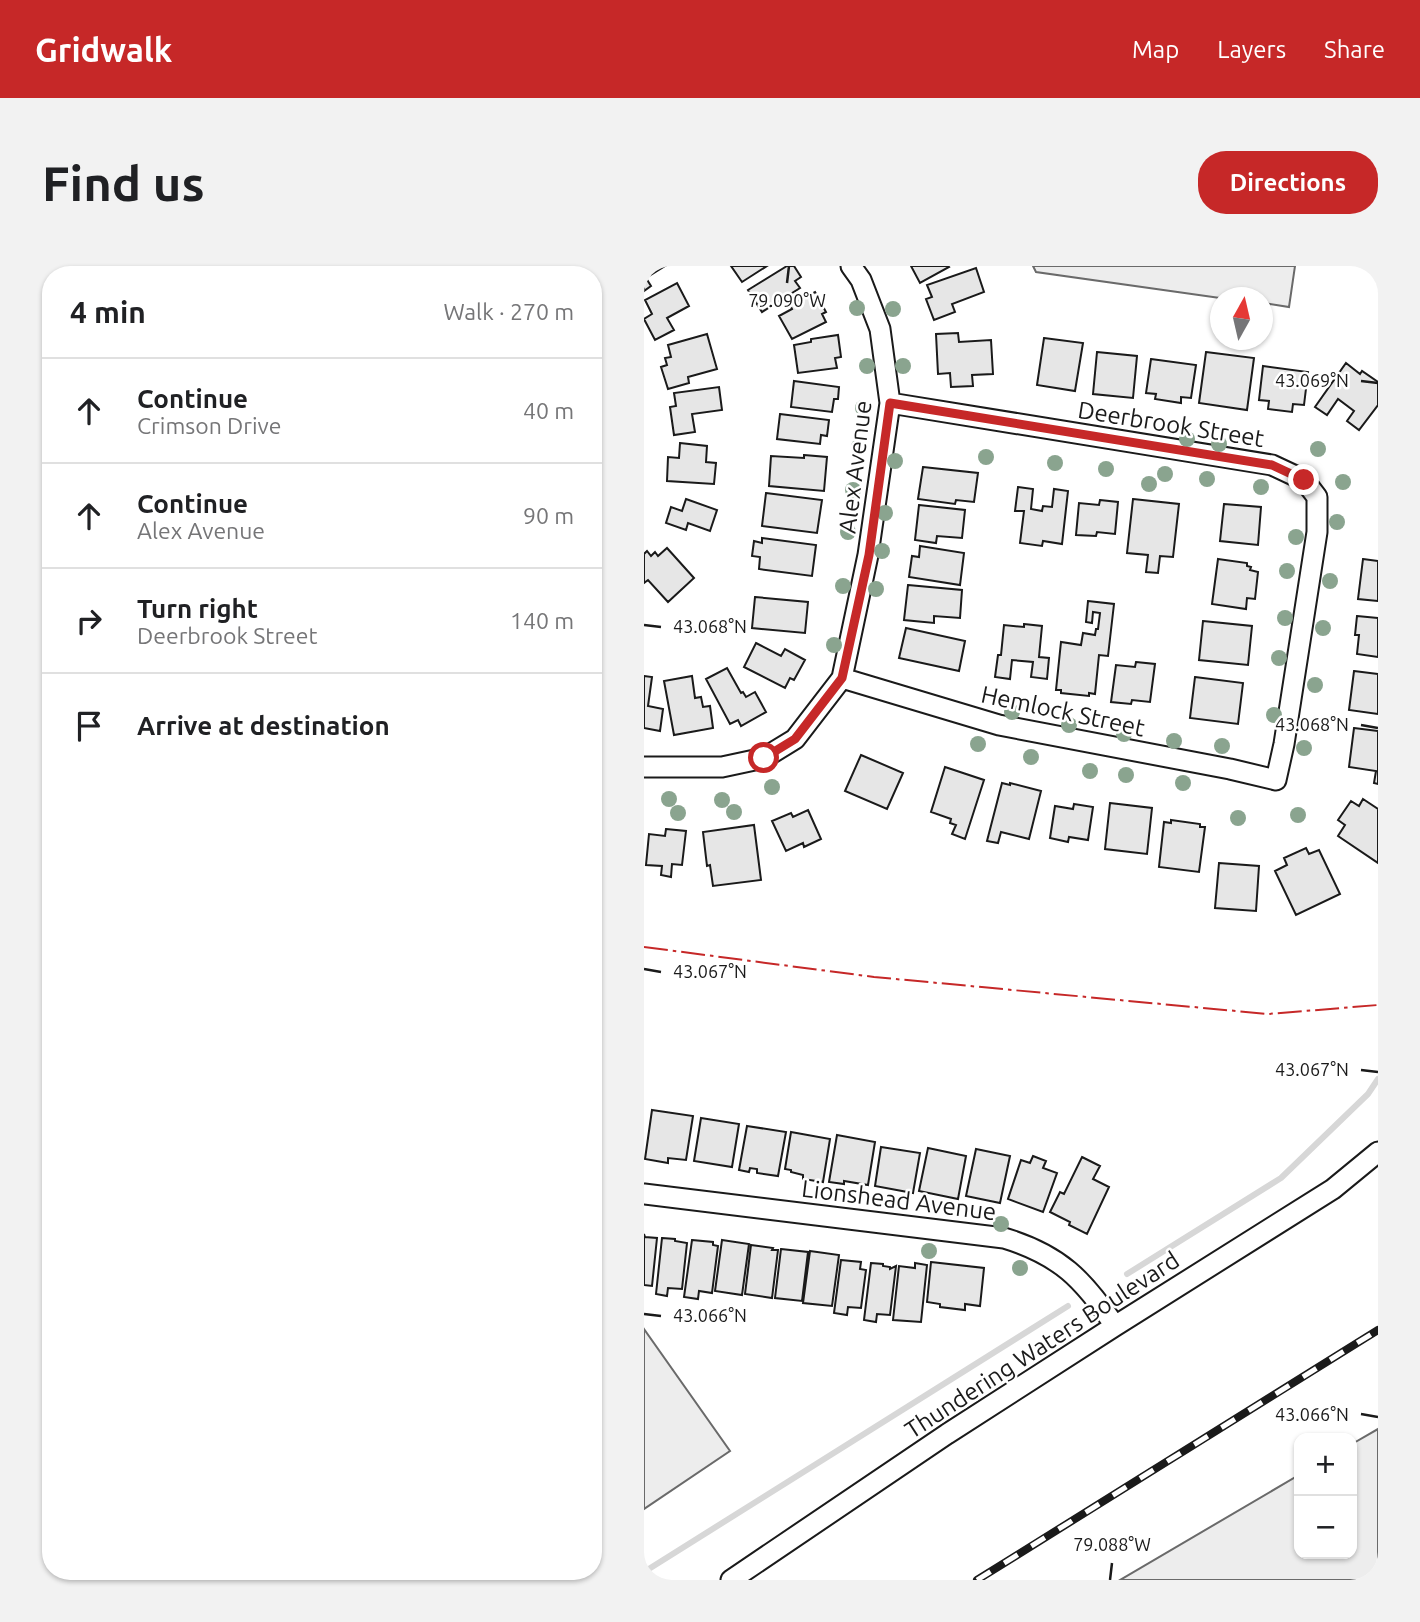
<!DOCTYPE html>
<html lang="en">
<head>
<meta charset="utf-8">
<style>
  :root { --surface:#fff; --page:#f2f2f2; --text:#202124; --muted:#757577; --line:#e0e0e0; --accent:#c62828 }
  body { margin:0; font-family:Ubuntu,sans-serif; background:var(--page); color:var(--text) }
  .controls { position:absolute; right:21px; bottom:21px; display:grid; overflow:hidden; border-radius:14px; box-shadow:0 2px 5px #0004 }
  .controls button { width:63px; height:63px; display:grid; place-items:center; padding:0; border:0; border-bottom:2px solid var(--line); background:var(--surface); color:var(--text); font:35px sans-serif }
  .compass { position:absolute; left:566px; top:21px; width:63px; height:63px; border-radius:50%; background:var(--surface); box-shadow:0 2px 5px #0004; rotate:8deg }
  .stop { position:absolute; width:21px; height:21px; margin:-16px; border:5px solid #c62828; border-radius:50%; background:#fff }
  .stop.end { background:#c62828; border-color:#fff; box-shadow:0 2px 7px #0008 }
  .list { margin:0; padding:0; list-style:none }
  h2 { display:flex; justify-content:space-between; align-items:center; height:91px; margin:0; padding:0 28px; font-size:30px }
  h2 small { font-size:23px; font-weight:400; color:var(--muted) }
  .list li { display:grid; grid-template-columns:46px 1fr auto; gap:21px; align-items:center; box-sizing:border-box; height:105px; padding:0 28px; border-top:2px solid var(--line) }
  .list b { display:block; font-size:26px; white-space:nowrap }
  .list p { margin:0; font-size:23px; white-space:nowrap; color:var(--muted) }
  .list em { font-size:23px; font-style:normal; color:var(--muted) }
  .icon { flex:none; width:38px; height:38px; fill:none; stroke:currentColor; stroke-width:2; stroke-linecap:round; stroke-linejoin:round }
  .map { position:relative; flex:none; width:734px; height:1314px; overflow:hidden; border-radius:28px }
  header { display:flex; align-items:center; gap:42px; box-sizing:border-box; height:98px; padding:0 35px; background:var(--accent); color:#fff }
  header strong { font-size:33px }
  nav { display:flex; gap:38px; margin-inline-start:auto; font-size:24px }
  .intro { display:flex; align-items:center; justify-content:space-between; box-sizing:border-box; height:168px; padding:0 42px }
  h1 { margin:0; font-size:49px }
  .button { padding:18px 32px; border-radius:28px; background:var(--accent); color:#fff; font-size:24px; font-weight:700 }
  main { display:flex; gap:42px; padding:0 42px }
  aside { flex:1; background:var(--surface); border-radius:28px; box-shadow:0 2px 5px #0004 }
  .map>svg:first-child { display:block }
  .built { fill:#ededed; stroke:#6a6a6a; stroke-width:2 }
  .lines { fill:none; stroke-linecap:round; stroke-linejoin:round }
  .stream { stroke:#d7d7d7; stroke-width:6 }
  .building { fill:#e6e6e6; stroke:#1a1a1a; stroke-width:2 }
  .minor-casing { stroke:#1a1a1a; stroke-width:23 }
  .minor { stroke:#fff; stroke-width:19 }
  .rail-casing { stroke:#1a1a1a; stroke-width:8 }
  .rail { stroke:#fff; stroke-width:5; stroke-dasharray:16; stroke-linecap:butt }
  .power { stroke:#c62828; stroke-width:2; stroke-dasharray:24 5 3.5 5; stroke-linecap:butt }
  .tree { fill:#8aa48f }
  .route { stroke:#c62828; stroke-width:9 }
  .ticks { fill:none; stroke:#1a1a1a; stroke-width:2.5 }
  .labels { text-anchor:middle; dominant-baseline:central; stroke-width:5; stroke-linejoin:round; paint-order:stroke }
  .street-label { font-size:24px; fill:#1a1a1a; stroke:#fff }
  .ticks-label { font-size:18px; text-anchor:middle; fill:#1a1a1a; stroke:#fff; stroke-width:5; stroke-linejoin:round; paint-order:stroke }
</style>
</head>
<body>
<header>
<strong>Gridwalk</strong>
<nav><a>Map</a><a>Layers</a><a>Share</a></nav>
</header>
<div class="intro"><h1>Find us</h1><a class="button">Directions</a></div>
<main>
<aside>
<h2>4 min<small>Walk · 270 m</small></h2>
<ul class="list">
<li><svg class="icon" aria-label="ahead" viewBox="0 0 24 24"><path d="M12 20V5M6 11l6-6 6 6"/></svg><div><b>Continue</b><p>Crimson Drive</p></div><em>40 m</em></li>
<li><svg class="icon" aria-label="ahead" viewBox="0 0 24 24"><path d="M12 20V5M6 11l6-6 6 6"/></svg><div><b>Continue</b><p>Alex Avenue</p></div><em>90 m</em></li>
<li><svg class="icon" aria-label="right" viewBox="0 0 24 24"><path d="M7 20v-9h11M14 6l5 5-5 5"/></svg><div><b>Turn right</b><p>Deerbrook Street</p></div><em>140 m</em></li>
<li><svg class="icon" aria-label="arrive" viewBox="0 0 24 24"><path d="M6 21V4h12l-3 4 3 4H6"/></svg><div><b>Arrive at destination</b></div></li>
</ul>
</aside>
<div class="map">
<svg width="734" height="1314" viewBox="0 0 734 1314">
  <rect width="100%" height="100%" fill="#fff"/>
  <path class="built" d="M389 0H651L645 41 619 37 618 32H576L392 6Z
    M0 1063 86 1185 0 1243Z
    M734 1163V1314H476L655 1209V1288H708V1178Z"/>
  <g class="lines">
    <path class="stream" d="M483 1008 637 912 724 828 734 813
      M0 1306 424 1040"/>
  </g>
  <path class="building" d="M0 0H21L2 12 7 20 0 25Z
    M87 0H123L98 16Z
    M143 0H150L157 11 151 15 156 22 118 46 104 24Z
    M267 0H304L305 1 276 17Z
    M332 2 340 26 308 38 311 46 290 54 282 33 288 31 283 19Z
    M33 17 45 40 23 52 30 64 11 74 0 53 8 48 1 34Z
    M171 26 182 46 178 48 182 56 148 73 135 50 148 43 146 39Z
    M314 67 315 76 347 74 349 108 328 109 329 120 307 121 306 107 294 108 292 68Z
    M63 68 73 103 44 111 45 117 24 123 17 101 23 99 21 92 27 91 24 79Z
    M194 69 197 91 191 92 193 102 154 107 150 79 167 76V73Z
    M400 72 439 77 431 125 393 119Z
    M453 86 493 90 489 132 449 128Z
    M562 86 610 92 603 144 555 137Z
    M507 93 552 99 547 132 537 131V137L511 133 512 128 502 127Z
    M702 97 716 108 718 105 734 116V139L715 164 703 155 710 145 694 133 683 149 671 141Z
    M619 100 664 106 660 139 649 138 648 146 624 143 625 135 615 134Z
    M150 115 195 121 194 133H190L188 146 147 141Z
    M75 121 78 144 48 148 51 166 30 169 26 141 32 140 30 127Z
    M136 148 185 154 183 170 177 169 176 178 133 173Z
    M36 177 63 180 62 196 72 197 70 218 23 215 24 191 35 192Z
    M160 189 183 191 180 225 125 220 127 190 160 192Z
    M279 201 334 207 330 236 312 234 311 238 274 233Z
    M374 221 389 223 387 243 398 245 399 240 408 241 410 223 424 225 418 278 399 275 398 280 376 277 380 245H371Z
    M122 227 178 234 173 267 118 260Z
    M42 233 73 244 66 265 44 257 42 264 22 257 27 241 38 245Z
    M489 233 535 238 529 291 516 290 514 307 502 306 504 289 483 287Z
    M456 234 474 236 471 268 453 266 452 270 432 269 435 237 455 239Z
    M580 238 617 241 614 279 576 275Z
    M275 239 321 244 318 272 293 270 292 277 271 274Z
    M118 272 172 279 168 310 115 303 116 291 108 290 110 275 118 277Z
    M276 280 320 287 316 319 265 311 268 290 275 291Z
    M23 282 50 312 24 336 4 314 0 317V288L3 285 7 290 11 286 14 290Z
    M574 293 603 297V300L607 301 606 304 614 306 611 333 603 332 602 343 568 338Z
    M719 293 734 295V335L714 333Z
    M264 319 318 324 316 352 290 350V357L260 354Z
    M111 331 164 336 161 367 108 362Z
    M444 335 470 338 464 390 455 389 451 428 445 427V430L417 427V424H412L417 376 437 379 439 367 451 369 452 363H454L456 347 449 346 448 357 442 356Z
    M713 350 734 352V391L713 388 715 369H711Z
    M559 355 608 360 604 399 555 394Z
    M380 358 398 360 395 391 405 392 403 413 387 411 389 396 368 394 366 413 351 411 354 389H357L360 359 380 361Z
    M262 362 321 375 315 405 255 392Z
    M112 377 137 390 141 383 161 394 150 414 146 412 141 422 100 401Z
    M492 396 511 398 506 436 488 434 487 438 467 436 472 399 491 401Z
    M83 402 97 427 99 426 102 431 111 426 122 446 97 460 94 454 86 458 62 413Z
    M710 405 734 408V448L705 444Z
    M0 410 8 411 4 440 19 443 16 465 0 462Z
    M48 410 51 432 57 431 59 441 66 440 69 462 30 469 20 415Z
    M551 411 599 417 594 458 546 452Z
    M710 462 734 465V518L730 517 732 505 705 501Z
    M217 489 259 507 243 543 201 525Z
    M301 501 340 514 321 573 308 568 312 559 306 557 307 553 287 546Z
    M358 517 366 519V517L397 525 385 573 357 566 354 577 343 575Z
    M719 533 734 543V597L694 570 701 559 694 554 707 535 715 540Z
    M466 537 508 542 503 588 461 583Z
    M430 538 449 541 444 574 425 571 424 576 406 572 411 540 429 543Z
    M164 544 177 573 160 581 159 577 142 585 128 555 147 547 149 551Z
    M527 554 556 558V561H561L555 606 515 601 520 556 527 557Z
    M110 559 117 614 69 620 66 599 63 600 59 566Z
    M22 563 42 565 38 599 28 598 27 611 17 609 18 600 2 599 5 568 21 570Z
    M662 582 665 588 675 584 696 628 652 649 631 605 643 599 640 592Z
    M575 597 615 600 612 645 571 642Z
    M8 844 49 850 42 894 24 892V897L1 893Z
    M57 852 95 858 88 901 50 895Z
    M103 860 142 866 134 910 113 907V903L106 902 105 906 95 904Z
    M147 866 186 873 179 916 159 913V909L147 906V904L141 903Z
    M193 869 231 876 224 919 200 915V918L185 916Z
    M237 881 276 887 269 927 231 920Z
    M284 882 322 890 314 933 275 925Z
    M332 883 366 890 356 937 322 930Z
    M389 890 402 895 399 902 413 907 399 946 364 933 377 894 386 897Z
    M438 891 456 900 449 913 465 921 443 968 425 959 426 956 406 946 416 926 420 928Z
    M0 968 1 971 13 972 8 1020 0 1019Z
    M18 972 31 973V975L43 977 38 1023 24 1022 23 1030 12 1028Z
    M48 974 69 976V979L74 980 68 1027 55 1025 54 1033 40 1031Z
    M78 974 105 978 98 1029 71 1025Z
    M107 979 129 982 128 984H134L128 1032 101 1028Z
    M137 983 164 986 158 1035 131 1032Z
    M166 985 195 989 188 1040 159 1037Z
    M197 994 217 996 216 1003 222 1004 217 1042 204 1041 203 1049 190 1047Z
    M287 996 340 1002 336 1040 321 1038V1044L296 1041V1038L283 1036Z
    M227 997 239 998V1000L246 1001V1003L252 1000 246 1049 233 1048 232 1056 220 1054Z
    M271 997 283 999 277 1056 249 1054 255 1000 271 1002Z"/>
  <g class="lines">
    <g class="minor-casing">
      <path id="minor" d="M198 412 355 459 586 503 632 514 640 478 673 266V231L660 214 628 199 246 137
        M0 501H78L120 492 151 473 198 412 224 289 246 137 236 63 217 14 207 0
        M0 928 360 972C416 989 439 1013 471 1060
        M87 1314 303 1168 471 1060 689 923 734 886"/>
    </g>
    <use href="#minor" class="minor"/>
    <g class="rail-casing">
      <path id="rail" d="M333 1314 734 1064"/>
    </g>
    <use href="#rail" class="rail"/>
    <path class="power" d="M0 681 230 711 624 748 734 739"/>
  </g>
  <g class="tree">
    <circle cx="213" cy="42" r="8"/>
    <circle cx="249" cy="43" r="8"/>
    <circle cx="223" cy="100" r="8"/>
    <circle cx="259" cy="100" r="8"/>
    <circle cx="219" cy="142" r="8"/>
    <circle cx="543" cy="173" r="8"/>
    <circle cx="575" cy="178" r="8"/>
    <circle cx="215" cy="181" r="8"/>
    <circle cx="674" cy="183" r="8"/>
    <circle cx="342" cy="191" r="8"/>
    <circle cx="251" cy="195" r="8"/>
    <circle cx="411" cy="197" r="8"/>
    <circle cx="462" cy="203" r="8"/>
    <circle cx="521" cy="208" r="8"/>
    <circle cx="563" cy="213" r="8"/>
    <circle cx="699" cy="216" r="8"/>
    <circle cx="505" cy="218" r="8"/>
    <circle cx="617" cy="221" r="8"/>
    <circle cx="209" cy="224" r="8"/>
    <circle cx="241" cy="247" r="8"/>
    <circle cx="693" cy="256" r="8"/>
    <circle cx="204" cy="266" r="8"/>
    <circle cx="652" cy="271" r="8"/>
    <circle cx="238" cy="285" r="8"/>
    <circle cx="643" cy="305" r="8"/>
    <circle cx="686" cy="315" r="8"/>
    <circle cx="199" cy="320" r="8"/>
    <circle cx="232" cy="323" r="8"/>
    <circle cx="641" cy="352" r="8"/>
    <circle cx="679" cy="362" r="8"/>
    <circle cx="190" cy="379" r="8"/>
    <circle cx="635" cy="392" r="8"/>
    <circle cx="671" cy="419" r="8"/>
    <circle cx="368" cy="446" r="8"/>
    <circle cx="630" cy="449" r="8"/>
    <circle cx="425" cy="459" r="8"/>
    <circle cx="480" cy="468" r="8"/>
    <circle cx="530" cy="475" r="8"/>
    <circle cx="334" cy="478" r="8"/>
    <circle cx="578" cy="480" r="8"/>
    <circle cx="660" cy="482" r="8"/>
    <circle cx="387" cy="491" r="8"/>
    <circle cx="446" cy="505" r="8"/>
    <circle cx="482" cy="509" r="8"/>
    <circle cx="539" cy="517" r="8"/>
    <circle cx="128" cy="521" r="8"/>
    <circle cx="25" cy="533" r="8"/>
    <circle cx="78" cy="534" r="8"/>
    <circle cx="90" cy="546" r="8"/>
    <circle cx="34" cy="547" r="8"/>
    <circle cx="654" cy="549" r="8"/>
    <circle cx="594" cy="552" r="8"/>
    <circle cx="357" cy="958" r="8"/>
    <circle cx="285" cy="985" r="8"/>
    <circle cx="376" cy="1002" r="8"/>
  </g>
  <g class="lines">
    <path class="route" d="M120 492 151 473 198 412 225 289 246 137 628 199 660 214"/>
  </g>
  <path class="ticks" d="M143 17 145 0M717 115 734 117M0 359 17 361M717 459 734 462M0 703 17 706M717 804 734 806M0 1048 17 1050M717 1148 734 1151M466 1314 468 1297"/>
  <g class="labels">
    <g class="street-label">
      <text transform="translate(527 158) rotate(9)">Deerbrook Street</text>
      <text transform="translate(211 201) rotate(-83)">Alex Avenue</text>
      <text transform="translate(419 445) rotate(12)">Hemlock Street</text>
      <text transform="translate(255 934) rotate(7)">Lionshead Avenue</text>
      <text transform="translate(398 1079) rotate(-33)">Thundering Waters Boulevard</text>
    </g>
  </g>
  <g class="ticks-label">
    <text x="143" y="41">79.090°W</text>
    <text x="668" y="121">43.069°N</text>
    <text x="66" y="367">43.068°N</text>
    <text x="668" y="465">43.068°N</text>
    <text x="66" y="712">43.067°N</text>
    <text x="668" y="810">43.067°N</text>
    <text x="66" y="1056">43.066°N</text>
    <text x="668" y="1155">43.066°N</text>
    <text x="468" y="1285">79.088°W</text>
  </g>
</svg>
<div class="controls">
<button>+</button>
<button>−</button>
</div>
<svg class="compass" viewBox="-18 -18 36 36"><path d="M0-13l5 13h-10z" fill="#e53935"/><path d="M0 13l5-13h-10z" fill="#757577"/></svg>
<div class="stop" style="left:120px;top:492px"></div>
<div class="stop end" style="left:660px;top:214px"></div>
</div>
</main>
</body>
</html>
